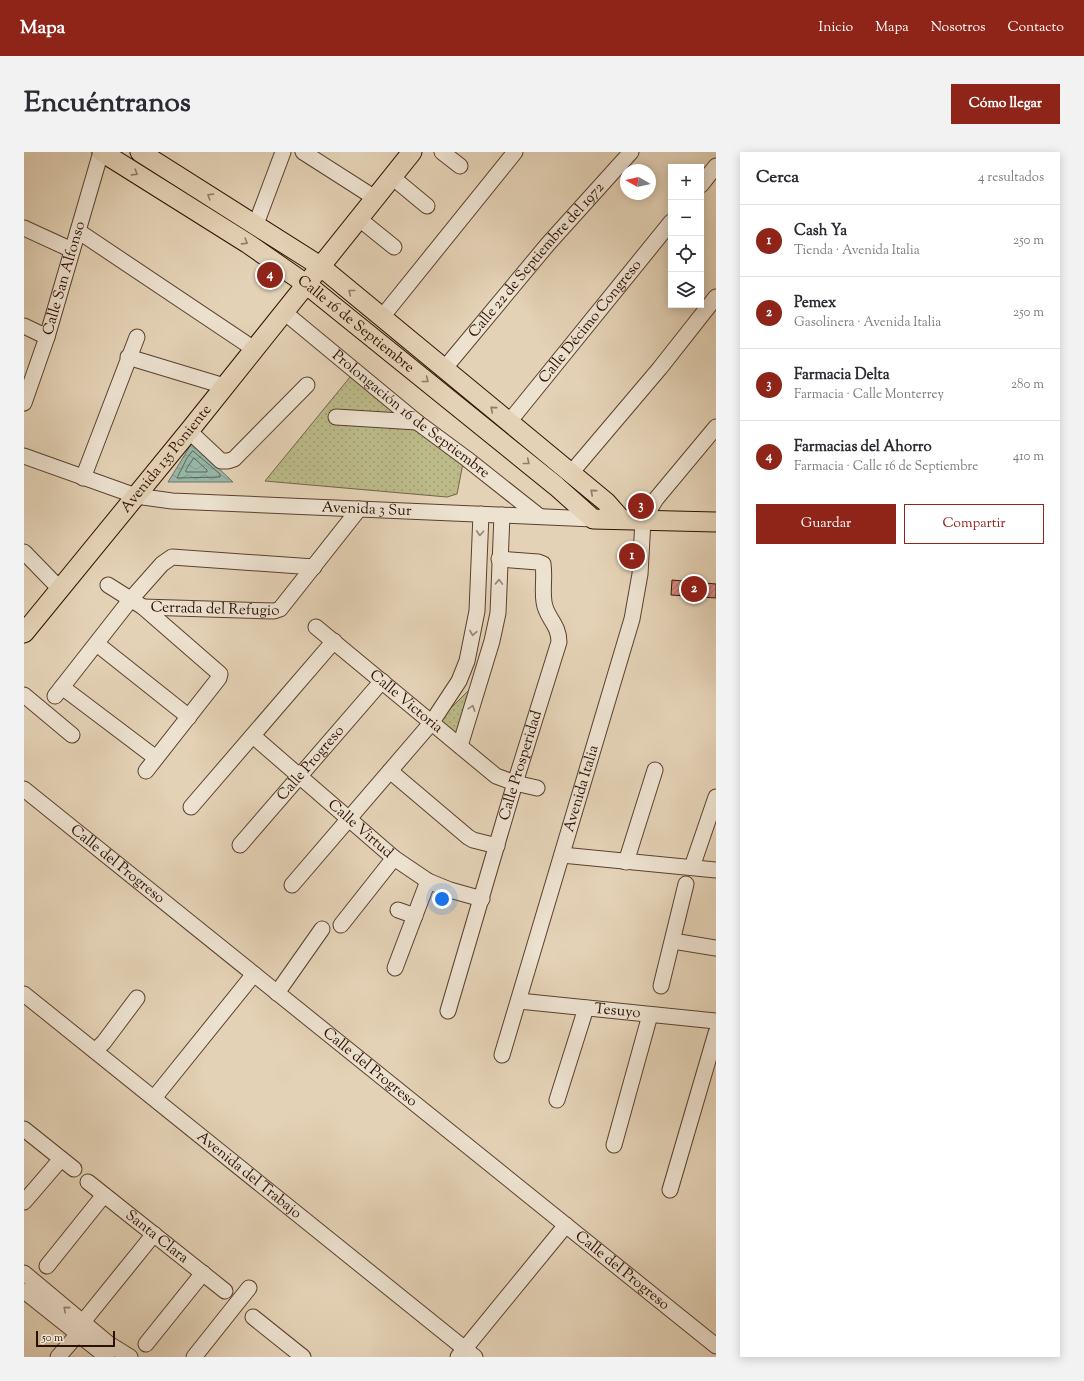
<!DOCTYPE html>
<html lang="es">
<head>
<meta charset="utf-8">
<style>
  :root { --surface:#fff; --page:#f2f2f3; --text:#2b2b33; --muted:#7c7c81; --line:#e1e1e2; --accent:#8f2418 }
  body { margin:0; font-family:"Sorts Mill Goudy",serif; background:var(--page); color:var(--text) }
  .controls { position:absolute; right:12px; top:12px; display:grid; overflow:hidden; border-radius:0px; box-shadow:0 2px 10px #0003 }
  .controls button { width:36px; height:36px; display:grid; place-items:center; padding:0; border:0; border-bottom:1px solid var(--line); background:var(--surface); color:var(--text); font:20px sans-serif }
  .compass { position:absolute; left:596px; top:12px; width:36px; height:36px; border-radius:50%; background:var(--surface); box-shadow:0 2px 10px #0003; rotate:279deg }
  .scale { position:absolute; left:12px; bottom:10px; width:79px; box-sizing:border-box; padding-left:4px; border:2px solid #2c1000; border-top:0; font-size:11px; line-height:14px; white-space:nowrap; color:#2c1000; -webkit-text-stroke:3px #ede2d0; paint-order:stroke }
  .you { position:absolute; left:418px; top:747px; width:14px; height:14px; margin:-10px; border:3px solid #fff; border-radius:50%; background:#1a73e8; box-shadow:0 0 0 6px #1a73e833 }
  .badge { display:grid; place-items:center; width:26px; height:26px; border-radius:50%; background:var(--accent); color:#fff; font-size:13px; font-weight:700 }
  .pin { position:absolute; translate:-50% -50%; border:2px solid #fff; box-shadow:0 1px 4px #0006 }
  .list { margin:0; padding:0; list-style:none }
  h2 { display:flex; justify-content:space-between; align-items:center; height:52px; margin:0; padding:0 16px; font-size:17px }
  h2 small { font-size:13px; font-weight:400; color:var(--muted) }
  .list li { display:grid; grid-template-columns:26px 1fr auto; gap:12px; align-items:center; box-sizing:border-box; height:72px; padding:0 16px; border-top:1px solid var(--line) }
  .list b { display:block; font-size:15px; white-space:nowrap }
  .list p { margin:0; font-size:13px; white-space:nowrap; color:var(--muted) }
  .list em { font-size:13px; font-style:normal; color:var(--muted) }
  .actions { display:flex; gap:8px; padding:12px 16px }
  .actions a { flex:1; padding:9px 0; border:1px solid var(--accent); border-radius:0px; text-align:center; font-size:14px; color:var(--accent) }
  .actions .main { background:var(--accent); color:#fff }
  .icon { flex:none; width:22px; height:22px; fill:none; stroke:currentColor; stroke-width:2; stroke-linecap:round; stroke-linejoin:round }
  .map { position:relative; flex:none; width:692px; height:1205px; overflow:hidden; border-radius:0px }
  header { display:flex; align-items:center; gap:24px; box-sizing:border-box; height:56px; padding:0 20px; background:var(--accent); color:#fff }
  header strong { font-size:19px }
  nav { display:flex; gap:22px; margin-inline-start:auto; font-size:14px }
  .intro { display:flex; align-items:center; justify-content:space-between; box-sizing:border-box; height:96px; padding:0 24px }
  h1 { margin:0; font-size:28px }
  .button { padding:10px 18px; border-radius:0px; background:var(--accent); color:#fff; font-size:14px; font-weight:700 }
  main { display:flex; gap:24px; padding:0 24px }
  aside { flex:1; background:var(--surface); border-radius:0px; box-shadow:0 2px 10px #0003 }
  .map>svg:first-child { display:block }
  .green { fill:url(#green-dots); stroke:#746544 }
  .water { fill:url(#water-waves); stroke:#6c7566 }
  .lines { fill:none; stroke-linecap:round; stroke-linejoin:round }
  .shore { stroke:#616455; stroke-width:1 }
  .building { fill:url(#building-hatch); stroke:#2c1000 }
  .minor-casing { stroke:#5a402e; stroke-width:17 }
  .major-casing { stroke:#2c1000; stroke-width:21 }
  .minor { stroke:#ede2d0; stroke-width:15 }
  .major { stroke:#e4d2b6; stroke-width:19 }
  .oneway { stroke:#917b64 }
  .oneway2 { stroke:#968472 }
  .labels { text-anchor:middle; dominant-baseline:central; stroke-width:3; stroke-linejoin:round; paint-order:stroke }
  .street-label { font-size:15px; fill:#2c1000; stroke:#ede2d0 }
</style>
</head>
<body>
<header>
<strong>Mapa</strong>
<nav><a>Inicio</a><a>Mapa</a><a>Nosotros</a><a>Contacto</a></nav>
</header>
<div class="intro"><h1>Encuéntranos</h1><a class="button">Cómo llegar</a></div>
<main>
<div class="map">
<svg width="692" height="1205" viewBox="0 0 692 1205">
  <defs>
    <pattern id="green-dots" width="8" height="8" patternUnits="userSpaceOnUse"><rect width="8" height="8" fill="#bcba89"/><path d="M2 2h.1M6 6h.1" fill="none" stroke="#a29f74" stroke-width="1.8" stroke-linecap="round"/></pattern>
    <pattern id="water-waves" width="16" height="10" patternUnits="userSpaceOnUse"><rect width="16" height="10" fill="#96b8aa"/><path d="M0 5q4-4 8 0t8 0" fill="none" stroke="#819d90"/></pattern>
    <pattern id="building-hatch" width="6" height="6" patternUnits="userSpaceOnUse"><rect width="6" height="6" fill="#da8a84"/><path d="M-1 1l2-2M0 6l6-6M5 7l2-2" fill="none" stroke="#b16f6a"/></pattern>
  </defs>
  <rect width="100%" height="100%" fill="#e4d2b6"/>
  <filter id="stains"><feTurbulence type="fractalNoise" baseFrequency=".005" numOctaves="4"/><feColorMatrix values="0 0 0 0 .2 0 0 0 0 .09 0 0 0 0 .02 0 0 0 .5 -.17"/></filter>
  <radialGradient id="worn" r=".72"><stop offset=".6" stop-color="#630" stop-opacity="0"/><stop offset="1" stop-color="#630" stop-opacity=".3"/></radialGradient>
  <path class="green" d="M331 219 440 306 433 342 423 345 241 329Z
    M448 535 431 585 414 569Z"/>
  <path class="water" d="M168 291 209 330H144Z"/>
  <g class="lines">
    <path class="shore" d="M169 299 196 322V325L153 326 163 306Z
      M170 306 183 318V320H162V318Z"/>
  </g>
  <path class="building" d="M648 428 692 432V446L647 443Z"/>
  <g class="lines">
    <g class="minor-casing">
      <g id="minor">
        <path d="M279 0 351 46"/>
        <path d="M418 0 436 14"/>
        <path d="M368 25 403 54"/>
        <path d="M677 33 692 14"/>
        <path d="M334 66 370 95"/>
        <path d="M232 72 259 0"/>
        <path d="M0 76 48 98"/>
        <path d="M54 79 230 197"/>
        <path id="s1" d="M260 160 393 270 443 307 515 364"/>
        <path d="M358 165 491 0"/>
        <path d="M0 174 23 185"/>
        <path d="M104 205 200 234"/>
        <path id="s2" d="M420 217 524 92 607 0"/>
        <path id="s3" d="M0 251 23 185 77 0"/>
        <path d="M312 265 393 270"/>
        <path id="s4" d="M485 270 647 70"/>
        <path d="M165 279 197 309H204L210 307 283 233"/>
        <path id="s5" d="M0 304 112 344 148 349 569 367"/>
        <path d="M547 321 636 216 692 145"/>
        <path d="M59 326 113 185"/>
        <path d="M0 400 36 437"/>
        <path d="M84 433 119 455 196 522 195 526 122 619"/>
        <path id="s6" d="M119 455 250 459 256 457 335 357"/>
        <path id="s7" d="M292 475 472 624 491 631 513 636"/>
        <path d="M73 492 165 565"/>
        <path d="M38 535 132 606"/>
        <path d="M0 543 48 583"/>
        <path d="M31 544 107 447 138 412 148 405 290 415"/>
        <path id="s8" d="M229 584 370 706 404 729 426 738 458 747"/>
        <path d="M436 594 468 489 474 461 478 363"/>
        <path d="M366 619 444 685 449 688 473 694"/>
        <path id="s9" d="M0 637 692 1194"/>
        <path d="M167 655 310 489"/>
        <path id="s10" d="M216 693 358 529"/>
        <path d="M538 703 692 718"/>
        <path d="M602 710 631 618"/>
        <path d="M668 715 692 645"/>
        <path d="M268 733 408 570 435 529 443 509 453 459 457 362"/>
        <path d="M374 758 391 764"/>
        <path d="M317 773 370 706"/>
        <path d="M649 789 692 796"/>
        <path d="M371 816 404 729"/>
        <path d="M637 834 662 732"/>
        <path d="M253 841 298 777"/>
        <path id="s11" d="M0 842 451 1205"/>
        <path id="s12" d="M495 849 692 869"/>
        <path id="s13" d="M424 859 491 631 535 490C535 472 522 466 520 450 518 437 521 424 519 412L514 410 475 407"/>
        <path d="M71 899 80 890 113 846"/>
        <path id="s14" d="M478 903 608 467 616 422 619 368 632 347 692 275"/>
        <path d="M130 946 230 822"/>
        <path d="M533 948 562 856"/>
        <path d="M0 977 50 1017"/>
        <path d="M590 993 626 863"/>
        <path id="s15" d="M64 1030 201 1139"/>
        <path d="M646 1038 692 881"/>
        <path d="M0 1050 37 1007"/>
        <path d="M23 1114 80 1043"/>
        <path d="M0 1121 85 1192 106 1205"/>
        <path d="M0 1139 83 1205"/>
        <path d="M229 1165 279 1205"/>
        <path d="M58 1171 130 1082"/>
        <path d="M122 1192 179 1121"/>
        <path d="M34 1205 54 1182"/>
        <path d="M170 1205 225 1136"/>
        <path d="M434 1205 542 1073"/>
      </g>
    </g>
    <g class="major-casing">
      <g id="major">
        <path id="s16" d="M78 0 223 91 282 132 532 334 569 367 692 370"/>
        <path d="M116 0 296 114 582 350 597 367"/>
        <path id="s17" d="M0 481 165 279 388 0"/>
      </g>
    </g>
    <use href="#minor" class="minor"/>
    <use href="#major" class="major"/>
  </g>
  <defs><path id="oneway-chevron" d="M-2-3.5L2.5 0L-2 3.5" fill="none" stroke-width="1.6" stroke-linecap="round" stroke-linejoin="round"/></defs>
  <g class="oneway">
    <use href="#oneway-chevron" transform="translate(111 21) rotate(32)"/>
    <use href="#oneway-chevron" transform="translate(186 44) rotate(-148)"/>
    <use href="#oneway-chevron" transform="translate(221 90) rotate(32)"/>
    <use href="#oneway-chevron" transform="translate(327 140) rotate(-141)"/>
    <use href="#oneway-chevron" transform="translate(402 228) rotate(38)"/>
    <use href="#oneway-chevron" transform="translate(469 257) rotate(-140)"/>
    <use href="#oneway-chevron" transform="translate(503 310) rotate(39)"/>
    <use href="#oneway-chevron" transform="translate(569 340) rotate(-140)"/>
  </g>
  <g class="oneway2">
    <use href="#oneway-chevron" transform="translate(456 381) rotate(93)"/>
    <use href="#oneway-chevron" transform="translate(475 430) rotate(-88)"/>
    <use href="#oneway-chevron" transform="translate(449 481) rotate(100)"/>
    <use href="#oneway-chevron" transform="translate(448 556) rotate(-72)"/>
    <use href="#oneway-chevron" transform="translate(42 1157) rotate(-139)"/>
  </g>
  <g class="labels">
    <g class="street-label">
      <text stroke="none"><textPath href="#s2" startOffset="143">Calle 22 de Septiembre del 1972</textPath></text>
      <text stroke="none"><textPath href="#s3" startOffset="131">Calle San Alfonso</textPath></text>
      <text stroke="none"><textPath href="#s4" startOffset="129">Calle Décimo Congreso</textPath></text>
      <text stroke="none"><textPath href="#s16" startOffset="307">Calle 16 de Septiembre</textPath></text>
      <text stroke="none"><textPath href="#s1" startOffset="163">Prolongación 16 de Septiembre</textPath></text>
      <text stroke="none"><textPath href="#s17" startOffset="225">Avenida 135 Poniente</textPath></text>
      <text stroke="none"><textPath href="#s5" startOffset="350">Avenida 3 Sur</textPath></text>
      <text stroke="none"><textPath href="#s6" startOffset="72">Cerrada del Refugio</textPath></text>
      <text stroke="none"><textPath href="#s7" startOffset="117">Calle Victoria</textPath></text>
      <text stroke="none"><textPath href="#s10" startOffset="108">Calle Progreso</textPath></text>
      <text stroke="none"><textPath href="#s13" startOffset="256">Calle Prosperidad</textPath></text>
      <text stroke="none"><textPath href="#s14" startOffset="278">Avenida Italia</textPath></text>
      <text stroke="none"><textPath href="#s8" startOffset="142">Calle Virtud</textPath></text>
      <text stroke="none"><textPath href="#s9" startOffset="120">Calle del Progreso</textPath></text>
      <text stroke="none"><textPath href="#s12" startOffset="99">Tesuyo</textPath></text>
      <text stroke="none"><textPath href="#s9" startOffset="444">Calle del Progreso</textPath></text>
      <text stroke="none"><textPath href="#s11" startOffset="289">Avenida del Trabajo</textPath></text>
      <text stroke="none"><textPath href="#s15" startOffset="88">Santa Clara</textPath></text>
      <text stroke="none"><textPath href="#s9" startOffset="768">Calle del Progreso</textPath></text>
    </g>
  </g>
  <rect width="100%" height="100%" filter="url(#stains)"/>
  <rect width="100%" height="100%" fill="url(#worn)"/>
</svg>
<div class="controls">
<button>+</button>
<button>−</button>
<button><svg class="icon" aria-label="locate" viewBox="0 0 24 24"><circle cx="12" cy="12" r="6"/><path d="M12 2v4M12 18v4M2 12h4M18 12h4"/></svg></button>
<button><svg class="icon" aria-label="layers" viewBox="0 0 24 24"><path d="M12 4l9 5-9 5-9-5zM3 14l9 5 9-5"/></svg></button>
</div>
<svg class="compass" viewBox="-18 -18 36 36"><path d="M0-13l5 13h-10z" fill="#e53935"/><path d="M0 13l5-13h-10z" fill="#7c7c81"/></svg>
<div class="scale">50 m</div>
<div class="you"></div>
<div class="pin badge" style="left:608px;top:404px">1</div>
<div class="pin badge" style="left:670px;top:437px">2</div>
<div class="pin badge" style="left:617px;top:354px">3</div>
<div class="pin badge" style="left:246px;top:123px">4</div>
</div>
<aside>
<h2>Cerca<small>4 resultados</small></h2>
<ul class="list">
<li><span class="badge">1</span><div><b>Cash Ya</b><p>Tienda · Avenida Italia</p></div><em>250 m</em></li>
<li><span class="badge">2</span><div><b>Pemex</b><p>Gasolinera · Avenida Italia</p></div><em>250 m</em></li>
<li><span class="badge">3</span><div><b>Farmacia Delta</b><p>Farmacia · Calle Monterrey</p></div><em>280 m</em></li>
<li><span class="badge">4</span><div><b>Farmacias del Ahorro</b><p>Farmacia · Calle 16 de Septiembre</p></div><em>410 m</em></li>
</ul>
<div class="actions"><a class="main">Guardar</a><a>Compartir</a></div>
</aside>
</main>
</body>
</html>
